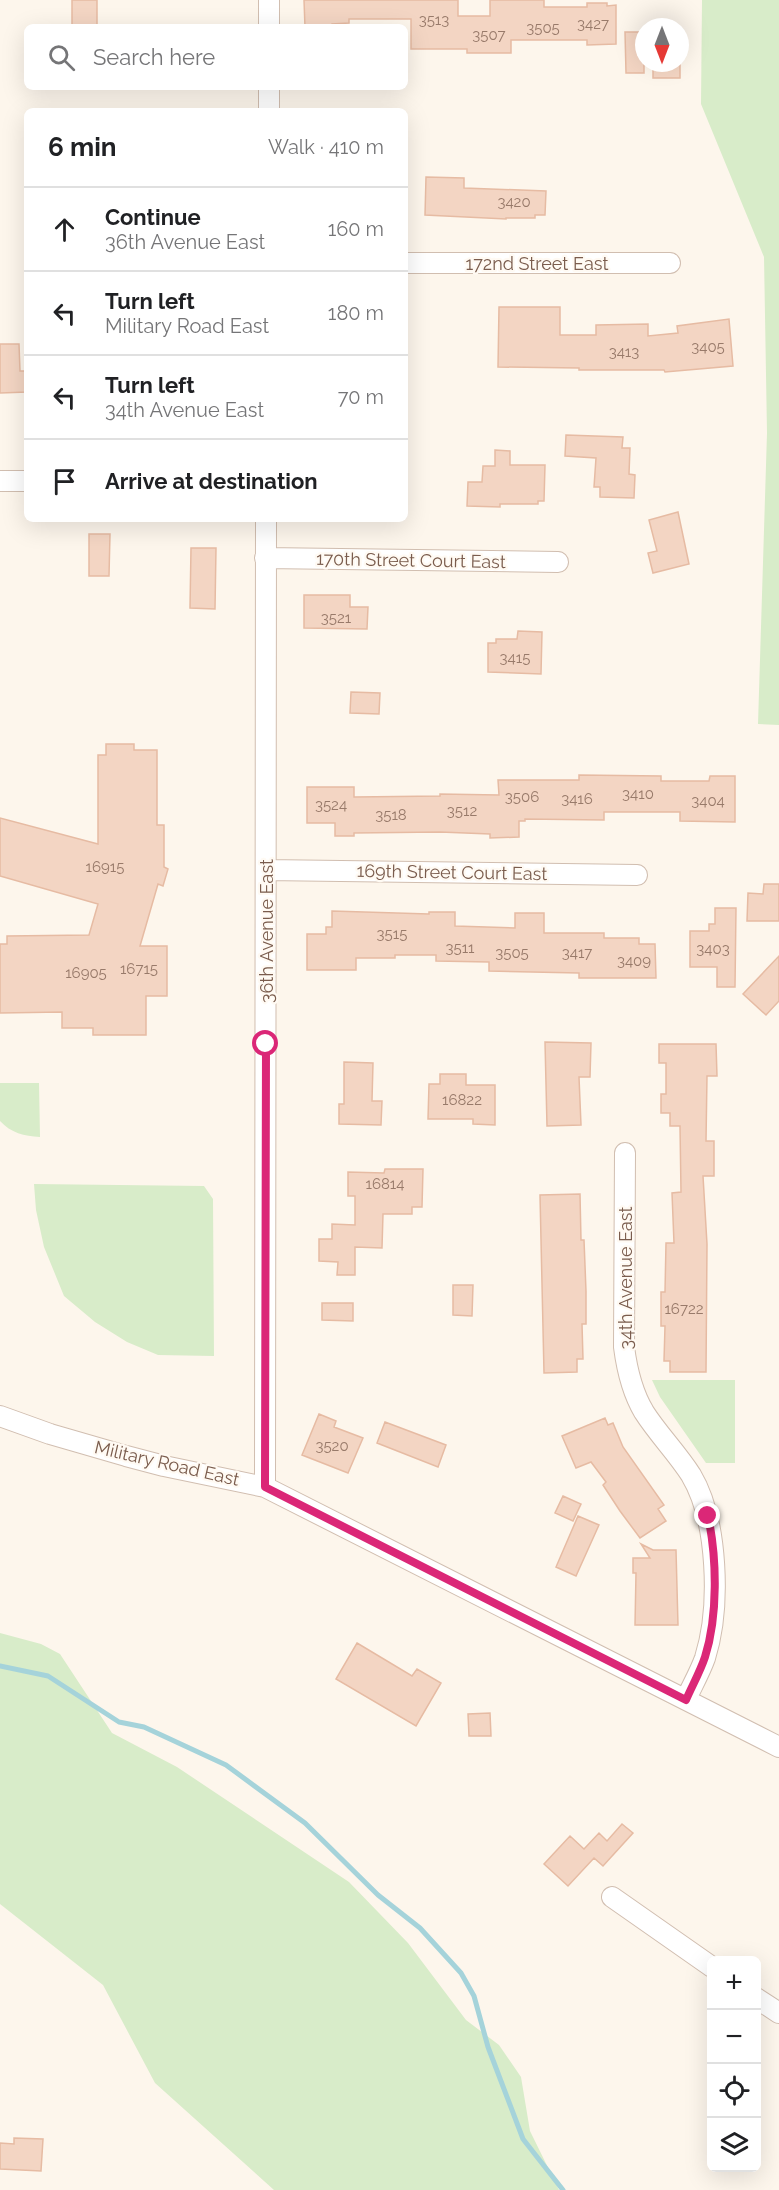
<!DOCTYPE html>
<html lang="en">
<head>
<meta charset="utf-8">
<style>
  :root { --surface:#fff; --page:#f6f6f6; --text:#202124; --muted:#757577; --line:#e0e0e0 }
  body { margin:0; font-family:Raleway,sans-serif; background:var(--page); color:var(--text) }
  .controls { position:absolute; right:18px; bottom:18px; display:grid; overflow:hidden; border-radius:9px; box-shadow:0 6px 24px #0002 }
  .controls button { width:54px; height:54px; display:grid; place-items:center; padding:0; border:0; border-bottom:2px solid var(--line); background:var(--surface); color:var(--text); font:30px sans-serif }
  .compass { position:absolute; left:635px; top:18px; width:54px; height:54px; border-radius:50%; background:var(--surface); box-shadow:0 6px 24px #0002; rotate:180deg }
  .stop { position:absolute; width:18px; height:18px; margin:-14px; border:4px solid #db2777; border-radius:50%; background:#fff }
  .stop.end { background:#db2777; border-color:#fff; box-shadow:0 2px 6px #0008 }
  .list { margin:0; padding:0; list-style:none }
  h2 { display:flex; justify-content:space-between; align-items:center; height:78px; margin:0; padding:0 24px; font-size:26px }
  h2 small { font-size:20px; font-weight:400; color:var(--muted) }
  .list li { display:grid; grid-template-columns:39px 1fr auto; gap:18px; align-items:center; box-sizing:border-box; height:84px; padding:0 24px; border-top:2px solid var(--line) }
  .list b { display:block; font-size:22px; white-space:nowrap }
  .list p { margin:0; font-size:20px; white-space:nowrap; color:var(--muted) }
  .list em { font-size:20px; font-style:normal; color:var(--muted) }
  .icon { flex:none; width:33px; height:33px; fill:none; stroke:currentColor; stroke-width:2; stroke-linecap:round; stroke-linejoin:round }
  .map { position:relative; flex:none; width:779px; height:2190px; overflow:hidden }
  .search { position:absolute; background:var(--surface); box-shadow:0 6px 24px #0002; left:24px; top:24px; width:384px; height:66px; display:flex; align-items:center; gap:15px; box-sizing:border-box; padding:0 21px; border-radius:9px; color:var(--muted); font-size:22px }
  .panel { position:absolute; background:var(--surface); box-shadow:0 6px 24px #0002; left:24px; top:108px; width:384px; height:414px; border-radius:9px }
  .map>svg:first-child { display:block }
  .green { fill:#d8ecc9 }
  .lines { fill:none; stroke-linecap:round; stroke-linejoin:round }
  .stream { stroke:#a5d3da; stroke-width:5 }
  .building { fill:#f3d5c3; stroke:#e6bba3; stroke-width:1.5 }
  .minor-casing { stroke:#d1beb0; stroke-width:22 }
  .minor { stroke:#fff; stroke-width:20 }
  .route { stroke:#db2777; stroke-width:8 }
  .labels { text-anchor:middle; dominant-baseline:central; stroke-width:4.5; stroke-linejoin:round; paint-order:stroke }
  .number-label { font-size:15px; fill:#987a6a }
  .street-label { font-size:18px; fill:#7a5c4d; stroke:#fffaf3 }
</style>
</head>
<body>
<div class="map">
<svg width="779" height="2190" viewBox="0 0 779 2190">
  <rect width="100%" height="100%" fill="#fdf6ec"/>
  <path class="green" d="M702 0H779V725L758 724 767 433 764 257 701 104Z
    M0 1083H39L40 1137C24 1136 11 1133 0 1121Z
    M34 1184 204 1186 213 1199 214 1356 158 1355 127 1342 95 1322 64 1296 44 1247 36 1210Z
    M652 1380H735V1463H706L660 1397Z
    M0 1633 41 1644 60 1654 112 1733 177 1767 349 1882 408 1943 466 2020 499 2045 521 2077 530 2131 559 2190H274L155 2083 103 1985 0 1904Z"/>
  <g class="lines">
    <path class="stream" d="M0 1666 48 1676 119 1722 144 1727 226 1765 305 1823 378 1895 420 1928 461 1973 474 1996 488 2047 523 2139 563 2190"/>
  </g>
  <path class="building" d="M72 0H97V27H72Z
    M304 0H458V16H490V0H544V7H587V3H607V6L616 5V44L587 45V40H511V53H467V49H411V19H349V23L332 24V27H305Z
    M625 32H644V73H626Z
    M653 63H680V78H653Z
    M426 177 464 178V188L546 191 545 215H535V218H506V219L425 215Z
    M499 307H560V335H596V325L648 324V336L678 333 677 326 729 319 733 366 665 372 664 370H579V368L498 367Z
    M0 344H19L20 371H27V392L0 393Z
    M566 435 623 437 622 448H630L629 474 635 475 634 498 600 497V487H594L596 458 565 456Z
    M495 450 510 451V465H545L544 501H538V504H500V507L467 506 468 482H482L483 466H495Z
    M678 512 689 564 653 573 648 553 657 551 649 520Z
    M89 534H110L109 576H89Z
    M191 548H216L215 609 190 608Z
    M304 595H350V607H368L367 629 304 628Z
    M518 631 542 632 541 674 488 672V643H496V639H517Z
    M351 692 380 693 379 714 350 713Z
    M106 744H134V750H157V825H164V867L168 869 163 886 158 884 140 946H167V996H146V1035H93V1028H62V1012L0 1013V944H7V936L89 935 98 904 0 876V818L98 844V755H106Z
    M579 775 661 776V781H709L710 776H735V822L680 821V812H604V820L525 819V821H519V837L490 838V834L440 832 354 833V836H335V823H307V787H354V797L440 796V794L499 795 498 780H579Z
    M764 884H779V921H747L748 893 763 894Z
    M715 908H736L735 987H717V967H690V931H709V924H715Z
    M332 911 429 914V912H455V926L515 928V913H544V933H604V938H639V944H655L656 978H579V973L489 971V962L436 961V955H395V958H356V970H307V934H326V927H332Z
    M779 956V1001L766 1015 743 994Z
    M545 1042 591 1043 590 1077H579L581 1125 547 1126Z
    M659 1044H716L717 1076H707L706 1141H714V1176H703L707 1244 706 1372H670V1361H664L665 1326H661V1292H665L666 1243H674L672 1193 681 1192 680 1126H670V1113H661V1094H666V1063H659Z
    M344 1062 373 1063 372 1101H382L381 1125 339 1124V1104H344Z
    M440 1074H466V1085H495V1125L473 1124V1119H428L429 1084H440Z
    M385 1169H423L422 1207H412V1214H383L382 1248 355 1247V1275H337L338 1262 319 1261V1239H332V1224L355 1225V1196H348V1172L384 1173Z
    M580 1194 581 1240H584L586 1291V1324H582L583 1359H577V1372L544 1373 540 1195Z
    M453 1285H473L472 1316 453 1315Z
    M322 1303H353V1321L322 1320Z
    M319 1414 336 1421 334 1427 363 1438 348 1473 302 1455Z
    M605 1418 608 1425 613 1423 623 1447 664 1505 658 1509 666 1521 640 1538 620 1511 603 1485 606 1482 591 1462 576 1468 562 1436Z
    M385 1422 446 1445 438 1467 377 1443Z
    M563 1496 581 1504 573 1521 555 1513Z
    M578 1516 599 1525 576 1576 556 1567Z
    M641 1544 653 1550H676L678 1625H635L636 1573H633V1558H650Z
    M357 1643 412 1676 417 1669 441 1683 416 1726 336 1679Z
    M490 1713 491 1736H469L468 1714Z
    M622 1824 633 1833 603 1866 594 1858 568 1886 544 1864 570 1836 584 1849 599 1833 607 1841Z
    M14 2138 43 2139 41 2171 0 2169V2143L14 2144Z"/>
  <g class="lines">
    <g class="minor-casing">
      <path id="minor" d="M269 0V27
        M269 87V111
        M405 263H670
        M0 481H27
        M265 558 558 562
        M266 870 637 875
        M625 1153 624 1347C627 1370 632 1392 644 1412 658 1434 677 1453 691 1475 718 1520 721 1607 705 1658 700 1672 692 1686 686 1699
        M0 1416 50 1434 126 1456 164 1466 265 1487 779 1747
        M265 1487 266 519
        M612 1897 712 1967
        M756 1998 779 2013"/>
    </g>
    <use href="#minor" class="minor"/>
  </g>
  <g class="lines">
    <path class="route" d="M266 1044 265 1487 686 1700C692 1686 700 1672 705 1657 718 1616 717 1558 708 1516"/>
  </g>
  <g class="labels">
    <g class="number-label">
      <text x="434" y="20">3513</text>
      <text x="593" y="24">3427</text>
      <text x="543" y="28">3505</text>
      <text x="489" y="35">3507</text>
      <text x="514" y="202">3420</text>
      <text x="708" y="347">3405</text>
      <text x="624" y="352">3413</text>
      <text x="336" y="618">3521</text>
      <text x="515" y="658">3415</text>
      <text x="638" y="794">3410</text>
      <text x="522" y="797">3506</text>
      <text x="577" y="799">3416</text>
      <text x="708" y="801">3404</text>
      <text x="331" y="805">3524</text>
      <text x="462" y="811">3512</text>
      <text x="391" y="815">3518</text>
      <text x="105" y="867">16915</text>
      <text x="392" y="934">3515</text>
      <text x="460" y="948">3511</text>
      <text x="713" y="949">3403</text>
      <text x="512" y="953">3505</text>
      <text x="577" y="953">3417</text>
      <text x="634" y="961">3409</text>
      <text x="139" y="969">16715</text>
      <text x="86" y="973">16905</text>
      <text x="462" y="1100">16822</text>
      <text x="385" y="1184">16814</text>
      <text x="684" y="1309">16722</text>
      <text x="332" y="1446">3520</text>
    </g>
    <g class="street-label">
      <text x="537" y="263">172nd Street East</text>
      <text transform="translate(411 560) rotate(1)">170th Street Court East</text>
      <text transform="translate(452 872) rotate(1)">169th Street Court East</text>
      <text transform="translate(266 931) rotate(-90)">36th Avenue East</text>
      <text transform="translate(625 1278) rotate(-90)">34th Avenue East</text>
      <text transform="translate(167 1463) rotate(13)">Military Road East</text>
    </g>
  </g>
</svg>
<div class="controls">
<button>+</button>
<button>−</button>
<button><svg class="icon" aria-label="locate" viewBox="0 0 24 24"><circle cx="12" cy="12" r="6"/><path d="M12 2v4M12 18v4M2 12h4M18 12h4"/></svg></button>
<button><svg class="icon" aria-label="layers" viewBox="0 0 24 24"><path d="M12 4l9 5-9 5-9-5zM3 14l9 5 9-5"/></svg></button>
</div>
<svg class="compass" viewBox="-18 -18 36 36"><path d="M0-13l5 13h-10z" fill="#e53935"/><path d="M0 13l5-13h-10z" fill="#757577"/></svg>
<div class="stop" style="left:266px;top:1044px"></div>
<div class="stop end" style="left:708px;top:1516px"></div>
<div class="search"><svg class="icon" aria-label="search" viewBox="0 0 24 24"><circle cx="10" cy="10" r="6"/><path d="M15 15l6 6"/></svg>Search here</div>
<section class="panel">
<h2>6 min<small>Walk · 410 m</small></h2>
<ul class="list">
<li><svg class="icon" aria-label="ahead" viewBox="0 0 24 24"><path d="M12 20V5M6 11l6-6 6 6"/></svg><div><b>Continue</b><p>36th Avenue East</p></div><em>160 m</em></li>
<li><svg class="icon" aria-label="left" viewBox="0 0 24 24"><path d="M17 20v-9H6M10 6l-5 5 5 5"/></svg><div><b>Turn left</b><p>Military Road East</p></div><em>180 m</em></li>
<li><svg class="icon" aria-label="left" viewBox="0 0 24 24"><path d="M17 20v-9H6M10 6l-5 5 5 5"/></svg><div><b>Turn left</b><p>34th Avenue East</p></div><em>70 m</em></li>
<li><svg class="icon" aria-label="arrive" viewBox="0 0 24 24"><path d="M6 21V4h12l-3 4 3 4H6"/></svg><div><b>Arrive at destination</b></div></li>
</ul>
</section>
</div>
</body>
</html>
